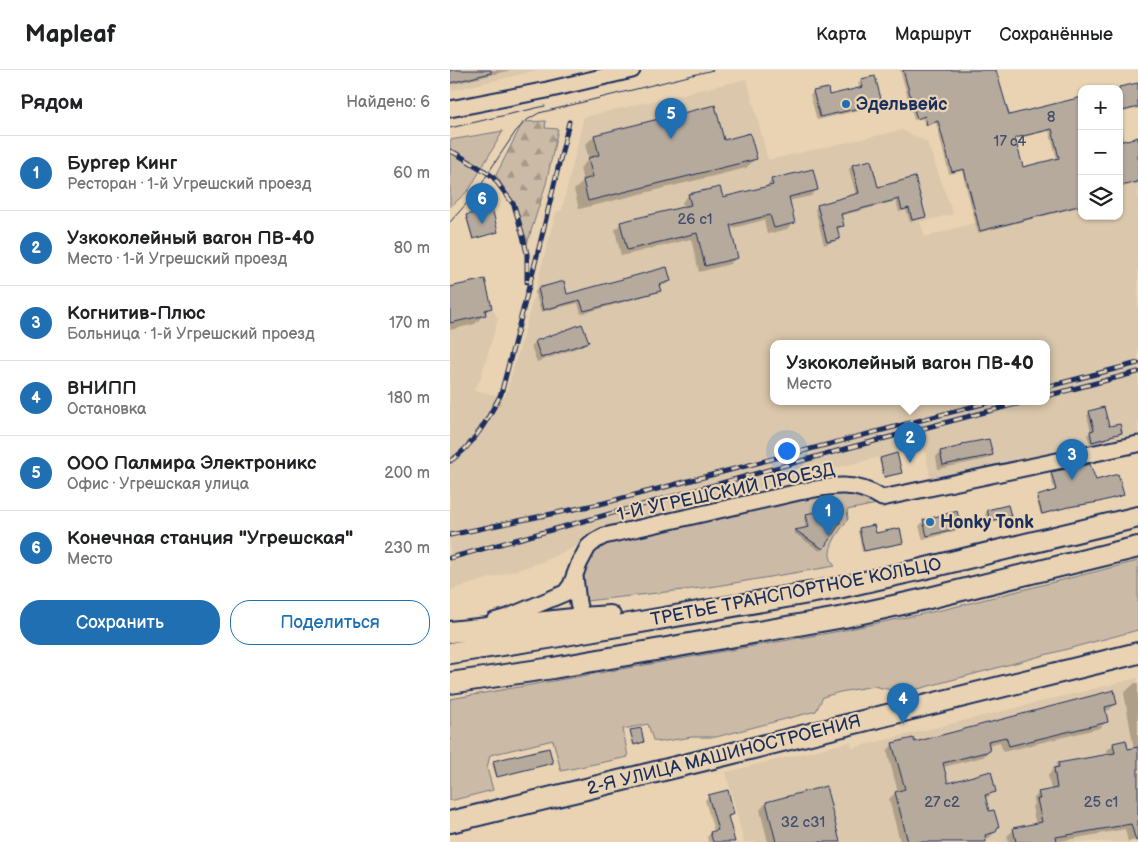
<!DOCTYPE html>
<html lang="ru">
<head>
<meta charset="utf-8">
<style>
  :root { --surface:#fff; --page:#f2f2f2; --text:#202124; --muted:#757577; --line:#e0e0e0; --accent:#1f6fb2 }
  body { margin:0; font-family:"Balsamiq Sans",sans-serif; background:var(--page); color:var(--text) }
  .controls { position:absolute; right:15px; top:15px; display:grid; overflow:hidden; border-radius:10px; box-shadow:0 1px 4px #0004 }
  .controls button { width:45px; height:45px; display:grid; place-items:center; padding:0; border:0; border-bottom:1px solid var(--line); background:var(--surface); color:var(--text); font:25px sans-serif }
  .you { position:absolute; left:336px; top:380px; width:18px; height:18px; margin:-12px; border:4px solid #fff; border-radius:50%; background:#1a73e8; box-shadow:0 0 0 8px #1a73e833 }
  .badge { display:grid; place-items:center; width:32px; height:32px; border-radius:50%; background:var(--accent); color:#fff; font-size:16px; font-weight:700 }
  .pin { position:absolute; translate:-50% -41px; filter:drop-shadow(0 1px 2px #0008) }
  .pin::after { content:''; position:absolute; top:26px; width:18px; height:15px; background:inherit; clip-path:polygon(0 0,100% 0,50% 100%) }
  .popup { position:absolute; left:320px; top:270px; width:280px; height:65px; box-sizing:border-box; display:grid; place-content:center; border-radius:10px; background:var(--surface); filter:drop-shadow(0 1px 4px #0005); font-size:16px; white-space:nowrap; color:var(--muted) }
  .popup b { font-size:19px; color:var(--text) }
  .popup::after { content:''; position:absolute; left:50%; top:100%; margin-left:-10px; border:10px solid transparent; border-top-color:var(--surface) }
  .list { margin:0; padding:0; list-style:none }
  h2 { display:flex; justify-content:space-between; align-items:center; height:65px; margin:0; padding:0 20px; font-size:21px }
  h2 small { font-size:16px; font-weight:400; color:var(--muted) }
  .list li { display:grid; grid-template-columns:32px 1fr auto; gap:15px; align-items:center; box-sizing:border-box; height:75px; padding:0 20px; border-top:1px solid var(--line) }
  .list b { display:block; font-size:19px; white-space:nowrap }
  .list p { margin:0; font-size:16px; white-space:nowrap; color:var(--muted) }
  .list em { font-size:16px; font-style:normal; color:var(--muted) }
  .actions { display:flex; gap:10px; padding:15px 20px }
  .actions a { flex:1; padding:11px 0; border:1px solid var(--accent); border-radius:20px; text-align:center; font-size:18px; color:var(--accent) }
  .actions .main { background:var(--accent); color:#fff }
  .icon { flex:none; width:28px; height:28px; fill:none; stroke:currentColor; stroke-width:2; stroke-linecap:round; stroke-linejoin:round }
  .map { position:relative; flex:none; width:688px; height:772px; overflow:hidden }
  header { display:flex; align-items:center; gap:30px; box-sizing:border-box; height:70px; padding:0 25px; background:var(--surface); border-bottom:1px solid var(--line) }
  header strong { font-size:24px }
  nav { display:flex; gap:28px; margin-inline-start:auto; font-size:18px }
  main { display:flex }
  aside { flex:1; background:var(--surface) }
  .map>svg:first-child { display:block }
  .built { fill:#dac7ac; fill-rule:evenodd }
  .grass { fill:#cbbba6; stroke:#737582 }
  .forest { fill:url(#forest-firs); stroke:#737582 }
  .shadow { fill:#0003; fill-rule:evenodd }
  .building { fill:#b6aa9d; stroke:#1b2f5e; fill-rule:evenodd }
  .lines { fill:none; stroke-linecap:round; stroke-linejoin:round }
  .minor-casing { stroke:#1b2f5e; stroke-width:19 }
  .major-casing { stroke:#1b2f5e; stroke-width:24 }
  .minor { stroke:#e9d3b2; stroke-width:15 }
  .major { stroke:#e9d3b2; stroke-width:20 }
  .tram { stroke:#1b2f5e; stroke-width:1 }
  .rail-casing { stroke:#1b2f5e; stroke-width:5 }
  .rail { stroke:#e9d3b2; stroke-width:3; stroke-dasharray:9; stroke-linecap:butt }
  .poi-dot { fill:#1f6fb2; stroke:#e9d3b2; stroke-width:2 }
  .labels { text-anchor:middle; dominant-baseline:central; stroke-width:4.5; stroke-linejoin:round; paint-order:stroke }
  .number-label { font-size:15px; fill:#424e6e }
  .poi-label { font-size:18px; font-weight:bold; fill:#1b2f5e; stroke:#e9d3b2; text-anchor:start }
  .street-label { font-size:18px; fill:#1b2f5e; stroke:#e9d3b2 }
</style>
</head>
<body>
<header>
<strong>Mapleaf</strong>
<nav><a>Карта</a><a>Маршрут</a><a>Сохранённые</a></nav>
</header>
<main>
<aside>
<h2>Рядом<small>Найдено: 6</small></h2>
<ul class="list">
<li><span class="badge">1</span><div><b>Бургер Кинг</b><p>Ресторан · 1-й Угрешский проезд</p></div><em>60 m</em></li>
<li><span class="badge">2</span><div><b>Узкоколейный вагон ПВ-40</b><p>Место · 1-й Угрешский проезд</p></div><em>80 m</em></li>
<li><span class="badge">3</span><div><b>Когнитив-Плюс</b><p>Больница · 1-й Угрешский проезд</p></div><em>170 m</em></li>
<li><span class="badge">4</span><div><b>ВНИПП</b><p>Остановка</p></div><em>180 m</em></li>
<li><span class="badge">5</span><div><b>ООО Палмира Электроникс</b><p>Офис · Угрешская улица</p></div><em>200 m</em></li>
<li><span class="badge">6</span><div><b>Конечная станция &quot;Угрешская&quot;</b><p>Место</p></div><em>230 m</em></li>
</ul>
<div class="actions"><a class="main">Сохранить</a><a>Поделиться</a></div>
</aside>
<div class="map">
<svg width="688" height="772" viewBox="0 0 688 772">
  <defs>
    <pattern id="forest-firs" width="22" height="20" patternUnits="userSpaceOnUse" patternTransform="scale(1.25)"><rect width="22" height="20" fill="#cbbba6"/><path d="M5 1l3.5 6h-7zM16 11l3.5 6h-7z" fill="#a4988a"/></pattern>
  </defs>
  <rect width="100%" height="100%" fill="#e9d3b2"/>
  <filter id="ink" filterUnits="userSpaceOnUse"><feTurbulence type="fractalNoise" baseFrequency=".02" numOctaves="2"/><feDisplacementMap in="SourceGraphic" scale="10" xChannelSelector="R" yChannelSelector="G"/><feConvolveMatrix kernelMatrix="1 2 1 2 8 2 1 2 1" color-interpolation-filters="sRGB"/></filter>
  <g filter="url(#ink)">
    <path class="built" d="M0 0H88L0 21Z
      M453 0H546L573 96 632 82V146H669V72L688 67V369L482 416 474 376 262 429 257 439 152 464 92 492 0 520V217L35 209 42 238 48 249 30 310 23 320 55 327 74 263 106 142 112 140 134 47 297 9 318 90 452 60 477 72 503 144 470 152 475 167 528 152 514 99 502 102 488 52 477 55 475 46 467 49ZM324 274H596V332H324Z
      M688 608V772H294L276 702 400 672 402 678Z"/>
    <path class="grass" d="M53 61 19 120 0 137V70Z
      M379 420 427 429V434L397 440 398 449C391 459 376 477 381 489 382 492 383 494 385 496L260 517 136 531 132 527 133 495 148 473Z
      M688 491V560L453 623 424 616 390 622 373 627 366 641 266 667H242L209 672 203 670 198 654 173 659 178 687 111 701 103 670 40 685 37 698 43 720 0 731V629L390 561 496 539Z"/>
    <path class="forest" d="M96 51 95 58 108 59 96 114 76 177 64 135 46 105 73 52Z"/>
    <path class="shadow" d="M0 0H61L0 15Z
      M450 0H545L558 47 632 28V136L528 163 512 101 499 104 486 53 475 56 472 48 464 50ZM599 61 607 89 572 98 564 69Z
      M411 10 430 33 427 36 367 50 360 25 363 22 378 27 410 19 408 13Z
      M688 14V38L669 43V19Z
      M669 52 674 72 688 69V113L669 118Z
      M144 66 273 71 306 88 296 98 129 139 124 120 133 112 130 98 139 89 135 75Z
      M402 96 427 118 464 108 474 146 471 149 460 152 456 140 449 142 446 131 390 146 393 155 390 158 386 159 389 169 386 171 374 175 365 139 368 136 406 125 399 99Z
      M322 110 367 119 361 126 338 131 343 152 337 159 317 164 314 150 279 159 286 188 280 194 249 202 241 169 171 186 165 160 171 153 234 138 232 132 239 125 272 129 316 118V116Z
      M17 146 47 162 22 169 16 147Z
      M219 211 216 214 208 216 209 220 206 223 131 244 128 233 91 242 85 222 88 219 116 226Z
      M0 218 40 238 25 254 0 260Z
      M137 271 132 276 87 292 81 276 86 272Z
      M640 342 658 358 671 362 668 365 658 367 656 370 640 374 637 365 641 362 637 345Z
      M512 375 542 385 537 389 488 399 486 387 490 382 509 378Z
      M430 389 451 403 434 408 429 390Z
      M602 403 646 412 672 424 670 426 646 433 615 438 591 445 586 429 588 427 605 422 600 405Z
      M538 441 559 445 557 448 538 454 535 444Z
      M357 445 389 453 370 481 344 463 346 461 356 459 354 448Z
      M474 451 510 457 505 461 473 470 469 456Z
      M410 459 425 464 451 473 450 474 412 482 408 461Z
      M685 613H688V769L678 772 675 759 606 772H559L557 766 564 760 586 755 582 737 584 734 583 729 589 723 601 720 598 705 608 694 658 686 657 680 664 674 677 681 684 679 674 623Z
      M666 634 659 640 654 641 656 652 650 658 553 682 550 672 538 675 539 681 533 687 493 697 497 714 545 721 538 727 534 729 545 762 539 768 534 769V772H450L439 729 445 723 448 722 437 681 443 674 464 673Z
      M181 661 193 672 192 673 183 675 180 662Z
      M44 693H102L46 707 42 694Z
      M375 718 389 772H318L310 740 316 733Z
      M259 726 283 744 278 748 284 772H258L257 767 261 763 264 762 255 730Z"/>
    <path class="building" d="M0 0H41V3L0 13Z
      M453 0H546L559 45 632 27V135L530 161 514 99 502 102 488 51 477 55 475 46 467 49ZM602 59 609 88 573 97 565 68Z
      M425 6 432 33 370 47 363 21 378 18 379 25 413 17 411 9Z
      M688 13V37L669 42V17Z
      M265 35 274 70 300 63 307 89 138 131 133 110 143 107 138 88 149 85 144 65Z
      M688 67V112L669 116V72Z
      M421 90 428 117 465 107 476 147 462 150 459 138 452 140 449 129 391 144 394 156 387 157 390 169 377 172 367 135 409 123 402 95Z
      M363 99 368 120 339 127 345 153 324 158 320 145 280 155 288 188 255 196 247 163 177 180 170 152 241 135 238 124 270 117 273 127 323 115 321 109Z
      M42 138 48 162 23 169 16 145Z
      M217 197 221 211 209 215 211 221 134 241 130 230 93 240 88 218 114 211 117 224Z
      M35 209 42 238 35 240 36 245 0 253V217Z
      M132 254 139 272 91 288 85 271Z
      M654 337 659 356 670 354 672 363 660 366V367L642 372 640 361 644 360 639 341Z
      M539 369 543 385 493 395 490 381 512 376V374Z
      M447 383 452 403 434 407 430 388Z
      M640 394 646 410 668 404 674 425 649 432 618 437 592 444 587 426 606 420 601 402Z
      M558 435 561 446 540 451 537 440Z
      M387 437 390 453 373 479 345 460 359 457 356 444Z
      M507 441 511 457 477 466 473 450Z
      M424 455 426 463 450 458 453 473 414 481 409 458Z
      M664 620 667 634 655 637 658 652 559 676 556 667 538 671 540 681 493 693 498 713 541 701 546 722 535 725 539 741 544 740 549 757 547 758 546 762 535 765 536 772H458L445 722 455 719 442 673 463 668 465 672Z
      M191 658 194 672 184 675 180 660Z
      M676 670 678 679 688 677V770L686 771 681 754 606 767 607 772H566L563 758 592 752 587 729H590L588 722 607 718 604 698 609 697 608 693 665 683 663 673Z
      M99 678 103 693 47 707 43 691Z
      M376 716 390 772H326L316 732Z
      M278 720 284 744 278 746 285 772H263L260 762 268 760 258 725Z"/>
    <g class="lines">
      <g class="minor-casing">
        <path id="minor" d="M0 39 97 20 182 0
          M125 506 128 533 132 548
          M44 551 58 547 115 523 121 515 129 494 138 477 145 471 154 466 349 422C380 416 404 410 432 428L688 374"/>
      </g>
      <g class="major-casing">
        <path id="major" d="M0 562 132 548 160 546
          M0 583 98 568 388 518 468 500 688 447
          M0 613 103 598 394 547 475 529 688 477
          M0 752 259 689 688 583"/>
      </g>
      <use href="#minor" class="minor"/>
      <use href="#major" class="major"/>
      <path class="tram" d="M0 58 95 36
        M0 152 28 121 38 103 66 61 77 50 89 43 263 0"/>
      <g class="rail-casing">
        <path id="rail" d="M0 81 5 83 38 103 43 107 64 135 73 166 77 184V212
          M596 317 688 293
          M596 326 688 302
          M0 391C23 377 39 347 51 324L90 174 119 52
          M0 465 154 433 540 332
          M0 488 398 378 574 332"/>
      </g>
      <use href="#rail" class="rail"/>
    </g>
  </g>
  <g class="poi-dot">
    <circle cx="396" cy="34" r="5"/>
    <circle cx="480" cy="452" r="5"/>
  </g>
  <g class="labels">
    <g class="number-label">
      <text x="601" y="47">8</text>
      <text x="560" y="71">17 с4</text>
      <text x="245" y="149">26 с1</text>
      <text x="492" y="732">27 с2</text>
      <text x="651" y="732">25 с1</text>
      <text x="353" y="752">32 с31</text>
    </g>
    <g class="poi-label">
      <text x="406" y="34">Эдельвейс</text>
      <text x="490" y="452">Honky Tonk</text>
    </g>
    <g class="street-label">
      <text transform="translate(276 422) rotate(-12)">1-Й УГРЕШСКИЙ ПРОЕЗД</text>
      <text transform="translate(346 522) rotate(-11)">ТРЕТЬЕ ТРАНСПОРТНОЕ КОЛЬЦО</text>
      <text transform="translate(274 685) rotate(-14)">2-Я УЛИЦА МАШИНОСТРОЕНИЯ</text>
    </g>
  </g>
</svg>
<div class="controls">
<button>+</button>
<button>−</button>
<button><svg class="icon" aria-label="layers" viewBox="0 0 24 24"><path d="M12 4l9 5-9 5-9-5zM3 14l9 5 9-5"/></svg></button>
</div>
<div class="you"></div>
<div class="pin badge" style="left:378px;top:466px">1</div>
<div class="pin badge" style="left:460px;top:393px">2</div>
<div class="popup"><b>Узкоколейный вагон ПВ-40</b>Место</div>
<div class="pin badge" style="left:622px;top:410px">3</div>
<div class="pin badge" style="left:453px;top:654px">4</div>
<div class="pin badge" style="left:221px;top:69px">5</div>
<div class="pin badge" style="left:32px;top:154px">6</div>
</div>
</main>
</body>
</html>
